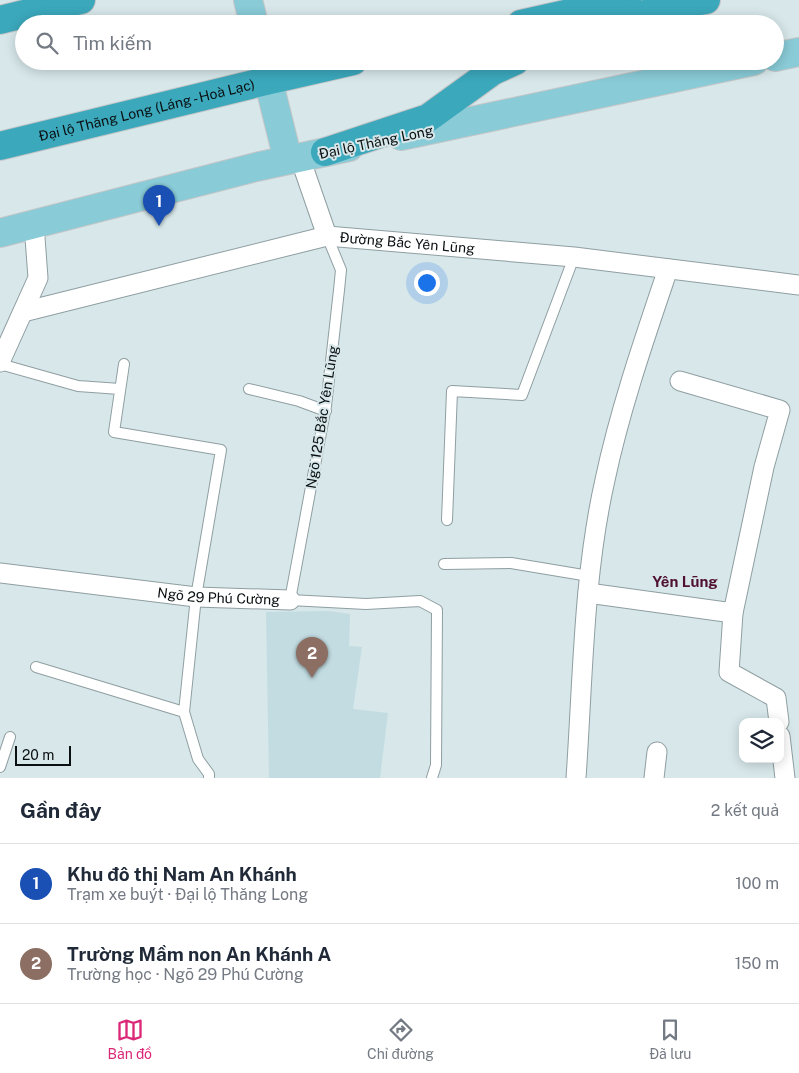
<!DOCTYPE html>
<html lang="vi">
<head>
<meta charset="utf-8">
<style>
  :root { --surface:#fff; --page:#f6f6f7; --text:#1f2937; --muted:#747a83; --line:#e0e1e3; --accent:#db2777 }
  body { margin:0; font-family:"Public Sans",sans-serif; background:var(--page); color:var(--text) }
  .controls { position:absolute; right:15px; bottom:15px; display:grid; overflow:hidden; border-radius:10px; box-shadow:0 2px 12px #0003 }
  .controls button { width:45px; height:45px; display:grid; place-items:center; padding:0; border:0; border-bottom:1px solid var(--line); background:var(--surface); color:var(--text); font:25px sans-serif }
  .scale { position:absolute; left:15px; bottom:12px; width:56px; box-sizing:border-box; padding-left:5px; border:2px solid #0a0f11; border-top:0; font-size:14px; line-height:18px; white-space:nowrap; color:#0a0f11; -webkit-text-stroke:4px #d7e7ea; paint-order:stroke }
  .you { position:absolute; left:426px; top:282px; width:18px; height:18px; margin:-12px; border:4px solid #fff; border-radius:50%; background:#1a73e8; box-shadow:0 0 0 8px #1a73e833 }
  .badge { display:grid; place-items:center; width:32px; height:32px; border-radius:50%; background:var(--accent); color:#fff; font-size:16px; font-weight:700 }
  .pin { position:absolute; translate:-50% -41px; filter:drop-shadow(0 1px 2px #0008) }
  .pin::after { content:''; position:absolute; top:26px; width:18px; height:15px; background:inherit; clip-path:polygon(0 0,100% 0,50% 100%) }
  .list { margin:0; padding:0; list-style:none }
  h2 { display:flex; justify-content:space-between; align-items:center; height:65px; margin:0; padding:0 20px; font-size:21px }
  h2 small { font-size:16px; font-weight:400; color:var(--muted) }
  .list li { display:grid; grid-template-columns:32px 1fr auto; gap:15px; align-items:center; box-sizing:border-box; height:80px; padding:0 20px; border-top:1px solid var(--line) }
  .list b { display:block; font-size:19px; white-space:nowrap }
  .list p { margin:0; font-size:16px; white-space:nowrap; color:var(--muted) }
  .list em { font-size:16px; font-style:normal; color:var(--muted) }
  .icon { flex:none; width:28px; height:28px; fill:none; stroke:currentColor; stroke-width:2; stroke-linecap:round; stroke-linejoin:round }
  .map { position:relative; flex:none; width:799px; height:778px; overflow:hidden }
  .search { position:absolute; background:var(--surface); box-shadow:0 2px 12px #0003; left:15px; right:15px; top:15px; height:55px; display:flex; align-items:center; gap:12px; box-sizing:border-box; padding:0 18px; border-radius:28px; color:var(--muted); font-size:19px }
  .sheet { height:225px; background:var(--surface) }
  nav { display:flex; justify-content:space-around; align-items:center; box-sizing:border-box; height:70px; border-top:1px solid var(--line); background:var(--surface); font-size:14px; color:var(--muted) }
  nav a { display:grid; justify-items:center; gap:2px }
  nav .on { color:var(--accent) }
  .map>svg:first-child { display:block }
  .built { fill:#c2dce1 }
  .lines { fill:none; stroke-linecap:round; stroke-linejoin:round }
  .primary-tunnel { stroke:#b8c7c9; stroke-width:28; stroke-dasharray:28 14; stroke-linecap:butt }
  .lane-casing { stroke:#8f9ea1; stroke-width:12 }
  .street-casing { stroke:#8f9ea1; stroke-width:21 }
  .primary-casing { stroke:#c4c5c6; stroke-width:30 }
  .highway-casing { stroke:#c4c5c6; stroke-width:30 }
  .lane { stroke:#fff; stroke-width:10 }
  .street { stroke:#fff; stroke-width:19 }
  .primary { stroke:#89cbd7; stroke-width:28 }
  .highway { stroke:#3ba8bc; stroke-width:28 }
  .labels { text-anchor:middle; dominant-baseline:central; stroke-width:4; stroke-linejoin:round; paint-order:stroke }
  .street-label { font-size:14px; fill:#0a0f11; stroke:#d7e7ea }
  .neighbourhood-label { font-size:15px; font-weight:bold; fill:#501031; stroke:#d7e7ea }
</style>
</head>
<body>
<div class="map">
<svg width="799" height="778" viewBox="0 0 799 778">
  <rect width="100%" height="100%" fill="#d7e7ea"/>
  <path class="built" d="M328 611 350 614 349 646 362 647 353 709 388 713 380 778H269L266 612Z"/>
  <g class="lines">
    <path class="primary-tunnel" d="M263 61 270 87"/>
    <g class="lane-casing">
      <path id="lane" d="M327 236 341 270 339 290 326 406 290 600 366 604 420 601 437 610 436 765 432 778
        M0 364 78 386 120 389
        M124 364 114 432 221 450 196 597 184 712 198 759 209 774V778
        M249 389 299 401 326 411
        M447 520 452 391 522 395 574 257
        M444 564 511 563 589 576
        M36 667 184 712
        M0 767 10 737"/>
    </g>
    <g class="street-casing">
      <g id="street">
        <path d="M300 158 327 236"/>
        <path id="s1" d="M23 312 327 236 574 257 799 285"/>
        <path d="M0 362 38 278 34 224"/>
        <path d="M680 381 780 410 764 467 733 613 729 672 776 698 779 722"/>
        <path id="s2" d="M0 573 196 597 290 600"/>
        <path d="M588 593 733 613"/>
        <path d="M780 736 785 778"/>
        <path d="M576 778C583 679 583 577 605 480 620 409 645 337 668 269"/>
        <path d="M654 778 657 752"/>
      </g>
    </g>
    <g class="primary-casing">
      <path id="primary" d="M248 0 254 24
        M775 57 799 52
        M270 87 288 160
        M401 136 754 61
        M0 233 256 167 349 147"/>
    </g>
    <g class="highway-casing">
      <g id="highway">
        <path d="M0 20 81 0"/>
        <path d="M521 24 627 0"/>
        <path d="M610 24 673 6 706 0"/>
        <path id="s3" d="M0 146 262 82 353 61"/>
        <path d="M325 152 428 118 493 71 515 61"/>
      </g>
    </g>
    <use href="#lane" class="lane"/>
    <use href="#street" class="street"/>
    <use href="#primary" class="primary"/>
    <use href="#highway" class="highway"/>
  </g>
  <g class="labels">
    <g class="street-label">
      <text stroke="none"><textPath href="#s3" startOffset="151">Đại lộ Thăng Long (Láng - Hoà Lạc)</textPath></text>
      <text transform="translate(376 142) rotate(-12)">Đại lộ Thăng Long</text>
      <text stroke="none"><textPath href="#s1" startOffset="394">Đường Bắc Yên Lũng</textPath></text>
      <text transform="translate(322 417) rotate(-81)">Ngõ 125 Bắc Yên Lũng</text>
      <text stroke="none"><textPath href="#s2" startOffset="220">Ngõ 29 Phú Cường</textPath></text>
    </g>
    <g class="neighbourhood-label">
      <text x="685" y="581">Yên Lũng</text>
    </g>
  </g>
</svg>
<div class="controls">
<button><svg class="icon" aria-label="layers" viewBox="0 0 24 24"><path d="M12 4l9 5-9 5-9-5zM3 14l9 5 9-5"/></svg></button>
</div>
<div class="scale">20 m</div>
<div class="you"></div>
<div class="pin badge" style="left:159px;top:226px;background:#1a4fb4">1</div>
<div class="pin badge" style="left:312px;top:678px;background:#8d6e63">2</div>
<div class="search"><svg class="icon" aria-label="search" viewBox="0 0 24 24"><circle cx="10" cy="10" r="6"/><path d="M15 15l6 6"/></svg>Tìm kiếm</div>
</div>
<section class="sheet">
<h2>Gần đây<small>2 kết quả</small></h2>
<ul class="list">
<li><span class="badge" style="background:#1a4fb4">1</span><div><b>Khu đô thị Nam An Khánh</b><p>Trạm xe buýt · Đại lộ Thăng Long</p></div><em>100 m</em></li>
<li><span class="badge" style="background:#8d6e63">2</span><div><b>Trường Mầm non An Khánh A</b><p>Trường học · Ngõ 29 Phú Cường</p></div><em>150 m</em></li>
</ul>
</section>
<nav>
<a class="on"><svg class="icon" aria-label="map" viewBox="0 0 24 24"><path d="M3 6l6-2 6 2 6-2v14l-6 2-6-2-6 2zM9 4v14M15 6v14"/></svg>Bản đồ</a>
<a><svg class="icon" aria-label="directions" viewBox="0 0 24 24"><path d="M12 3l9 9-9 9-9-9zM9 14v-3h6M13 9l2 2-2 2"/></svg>Chỉ đường</a>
<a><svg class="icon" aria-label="saved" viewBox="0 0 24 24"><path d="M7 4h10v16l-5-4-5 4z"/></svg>Đã lưu</a>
</nav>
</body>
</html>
